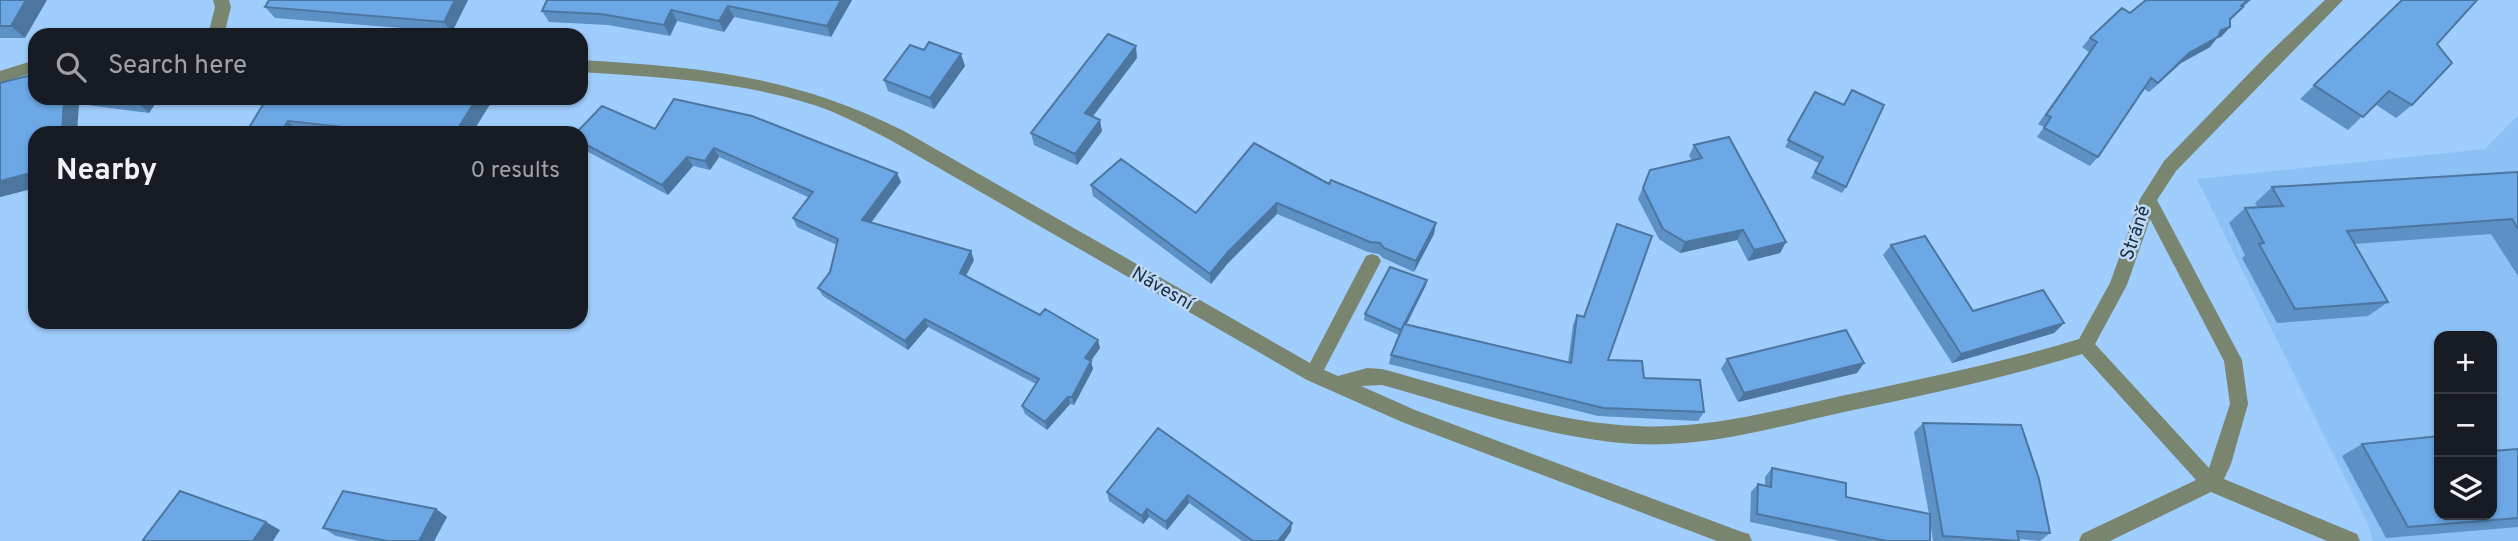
<!DOCTYPE html>
<html lang="en">
<head>
<meta charset="utf-8">
<style>
  :root { --surface:#171b24; --page:#20242c; --text:#f1f3f6; --muted:#9ea1a6; --line:#363941 }
  body { margin:0; font-family:Overpass,sans-serif; background:var(--page); color:var(--text) }
  .controls { position:absolute; right:21px; bottom:21px; display:grid; overflow:hidden; border-radius:14px; box-shadow:0 2px 5px #0004 }
  .controls button { width:63px; height:63px; display:grid; place-items:center; padding:0; border:0; border-bottom:2px solid var(--line); background:var(--surface); color:var(--text); font:35px sans-serif }
  .list { margin:0; padding:0; list-style:none }
  h2 { display:flex; justify-content:space-between; align-items:center; height:91px; margin:0; padding:0 28px; font-size:30px }
  h2 small { font-size:23px; font-weight:400; color:var(--muted) }
  .icon { flex:none; width:38px; height:38px; fill:none; stroke:currentColor; stroke-width:2; stroke-linecap:round; stroke-linejoin:round }
  .map { position:relative; flex:none; width:2518px; height:541px; overflow:hidden }
  .search { position:absolute; background:var(--surface); box-shadow:0 2px 5px #0004; left:28px; top:28px; width:560px; height:77px; display:flex; align-items:center; gap:18px; box-sizing:border-box; padding:0 24px; border-radius:21px; color:var(--muted); font-size:26px }
  .panel { position:absolute; background:var(--surface); box-shadow:0 2px 5px #0004; left:28px; top:126px; width:560px; height:203px; border-radius:21px }
  .map>svg:first-child { display:block }
  .built { fill:#8dc0f4; fill-rule:evenodd }
  .lines { fill:none; stroke-linecap:round; stroke-linejoin:round }
  .minor { fill:#79856e; fill-rule:evenodd }
  .wall { fill:#5d90c5 }
  .shaded-wall { fill:#4c76a0 }
  .building { fill:#6ca8e5; stroke:#4c76a0; stroke-width:2 }
  .labels { text-anchor:middle; dominant-baseline:central; stroke-width:5; stroke-linejoin:round; paint-order:stroke }
  .street-label { font-size:19px; fill:#1b2e40; stroke:#bdd9f5 }
</style>
</head>
<body>
<div class="map">
<svg width="2518" height="541" viewBox="0 0 2518 541">
  <rect width="100%" height="100%" fill="#9fcdfd"/>
  <path class="built" d="M2518 115V541H2373L2368 524 2197 179 2485 149ZM2439 336H2492V515H2439Z"/>
  <g class="lines">
    <path class="minor" d="M213 0H229L231 7 224 35H208L215 7Z
      M2325 0H2343L2176 171 2157 200 2242 360 2248 404 2231 464 2224 479 2357 534 2360 541H2327L2211 492 2110 541H2079L2082 534 2196 480 2082 354C2004 378 1924 395 1844 412 1776 427 1706 448 1635 444 1549 439 1465 408 1382 385L1361 386 1415 410 1742 532 1749 534 1752 541H1717L1402 422 1307 380 892 141C867 128 841 114 814 105 739 81 659 77 581 72V60C701 67 795 76 904 131L1310 363 1366 256 1372 254 1378 256 1381 261 1324 370 1338 376 1367 368 1382 369C1465 391 1549 422 1636 426 1706 430 1773 411 1841 396 1921 379 2001 363 2079 339L2110 283 2140 199 2164 161 2266 56ZM2150 219 2224 361 2230 404 2209 468 2095 344 2127 285Z
      M35 60V72L0 83V71Z"/>
  </g>
  <path class="wall" d="M0 0 25 38H0Z
    M269 0H468L452 32 275 18 265 7Z
    M547 0H852L831 37 734 17 724 32 677 21 670 36 608 25 549 22 542 11Z
    M2146 0H2251L2243 7 2230 21V27L2221 37 2217 38 2210 47 2181 63 2149 92 2144 89 2098 157 2090 166 2037 137 2044 127 2038 124 2089 52 2082 47 2090 38 2130 13Z
    M2402 0 2437 44 2412 105 2396 118 2375 104 2348 130 2300 99Z
    M1137 58 1093 116 1102 131 1077 165 1034 145 1031 133Z
    M965 66 934 109 888 91 884 80Z
    M0 83 35 98H159L149 113 79 104 35 188 0 197Z
    M1815 92 1844 105 1846 187 1842 193 1811 178 1819 163 1785 147Z
    M267 98H490L492 101 472 133H248L247 131Z
    M655 129 901 182 871 223 974 260 966 276 1100 348 1091 361 1093 369 1074 405 1070 404 1047 430 1025 414 1022 406 1036 384 928 327 908 350 823 296 818 288 830 272 837 245 797 227 793 218 808 197 719 157 710 170 693 166 668 195 581 148V133Z
    M1694 145 1786 242 1780 253 1748 261 1737 240 1680 253 1659 239 1638 199 1650 170 1692 160 1689 156Z
    M2518 172V276L2491 234 2354 244 2388 302 2368 316 2277 323 2242 258 2245 255 2229 223 2245 208H2258L2255 203 2272 187Z
    M1329 184 1434 234 1414 272 1383 258 1379 254 1368 252 1277 214 1228 263 1211 284 1093 196 1091 185 1196 213Z
    M1891 245 1973 311 2064 323 2054 333 1952 363 1883 255Z
    M1426 285 1406 324 1568 362 1573 325 1577 315 1608 360 1644 378 1704 412 1698 421 1598 416 1389 364 1391 355 1399 335 1364 320 1365 314Z
    M1727 359 1864 363 1857 373 1738 402 1721 369Z
    M1923 423 2050 533 2040 541 2019 539V541H1933L1930 522V541H1840L1750 522 1751 492 1758 484 1765 485V477L1772 468 1846 497 1929 514 1914 432Z
    M1158 428 1291 531 1284 541H1242L1189 503 1167 530 1149 517 1143 524 1109 501 1107 492Z
    M2362 444 2439 515 2518 449V527L2386 538 2342 456Z
    M436 509 447 517 434 541H359L336 536 323 528Z"/>
  <path class="shaded-wall" d="M26 0H47L25 38 11 26Z
    M455 0H468L452 32 444 22Z
    M841 0H852L831 37 827 26Z
    M728 6 734 17 724 32 719 21Z
    M671 10 677 21 670 36 664 25Z
    M2230 27 2221 37 2217 38 2210 47 2181 63 2149 92 2158 83 2189 53 2221 30Z
    M1136 46 1137 58 1087 124 1085 113Z
    M961 54 965 66 934 109 930 98Z
    M64 98H71L79 104 77 133H62Z
    M137 98H159L149 113 135 100Z
    M477 98H490L492 101 472 133H455Z
    M1100 120 1102 131 1077 165 1075 154Z
    M288 121 299 132V133H280Z
    M714 148 719 157 710 170 705 161Z
    M687 157 693 166 668 195 662 185Z
    M35 172V188L0 197V181Z
    M897 173 901 182 866 229 862 220Z
    M1277 203V214L1228 263 1211 284 1210 274 1228 252Z
    M1436 223 1434 234 1414 272 1416 261Z
    M1743 230 1737 240 1680 253 1685 242Z
    M1786 242 1780 253 1748 261 1754 250Z
    M971 251 974 260 963 281 960 273Z
    M1427 280 1426 285 1401 336 1402 330Z
    M925 319 928 327 908 350 905 341Z
    M2064 323 2054 333 1952 363 1961 354Z
    M1098 340 1100 348 1087 366 1085 358Z
    M1091 361 1093 369 1074 405 1072 397Z
    M1864 363 1857 373 1738 402 1744 393Z
    M1068 397 1070 404 1047 430 1045 422Z
    M1188 495 1189 503 1167 530 1166 522Z
    M436 509 447 517 434 541H419Z
    M1147 509 1149 517 1143 524 1142 516Z
    M266 522 280 530 273 541H253Z
    M1292 523 1291 531 1284 541H1278Z"/>
  <path class="building" d="M0 0H26L11 26H0Z
    M269 0H455L444 22 265 7Z
    M547 0H841L827 26 728 6 719 21 671 10 664 25 601 14 542 11Z
    M2146 0H2248L2241 6 2243 7 2230 19V27L2221 30 2218 37 2189 53 2158 83 2151 78 2098 157 2044 128 2051 117 2046 115 2097 42 2090 38 2122 8 2130 13Z
    M2402 0H2477L2437 44 2452 63 2412 105 2389 91 2363 117 2314 85Z
    M1108 34 1136 46 1085 113 1100 120 1075 154 1031 133Z
    M929 42 961 54 930 98 884 80 910 45 924 50Z
    M35 74V98H64L62 133H35V172L0 181V83Z
    M1852 90 1884 105 1846 187 1815 172 1823 157 1788 140 1815 92 1844 105Z
    M114 98H137L135 100Z
    M267 98H477L455 133H368L370 130 288 121 280 133H261L247 131Z
    M674 99 752 116 897 173 862 220 971 251 960 273 1040 315 1045 309 1098 340 1085 358 1091 361 1072 397H1068L1045 422 1022 406 1039 379 925 319 905 341 818 288 830 272 838 239 793 218 813 192 714 148 705 161 687 157 662 185 581 142V133H576L602 106 655 129Z
    M1729 137 1786 242 1754 250 1743 230 1685 242 1663 229 1643 188 1650 170 1702 158 1694 145Z
    M1254 143 1329 184 1331 180 1436 223 1416 261 1384 248 1380 243 1370 242 1277 203 1228 252 1210 274 1091 185 1121 159 1196 213Z
    M2518 172V229L2512 219 2347 231 2388 302 2295 309 2259 244 2264 243 2245 208 2283 206 2272 187Z
    M1617 224 1652 236 1608 360 1642 361 1644 378 1700 380 1704 412 1603 408 1391 355 1404 324 1571 363 1577 315 1584 317Z
    M1925 236 1973 311 2043 290 2064 323 1961 354 1891 245Z
    M1390 267 1427 280 1401 330 1365 314Z
    M1846 330 1864 363 1744 393 1727 359Z
    M1923 423 2021 425 2039 479 2050 533 2017 531 2019 541 1943 536Z
    M1158 428 1292 523 1278 541H1253L1188 495 1166 522 1147 509 1142 516 1107 492Z
    M2439 436V515H2492V451L2518 449V518L2408 527 2362 444Z
    M1772 468 1846 483V497L1930 514V541H1887L1757 514 1758 484 1771 487Z
    M180 491 266 522 253 541H146L143 540Z
    M343 491 436 509 419 541H387L323 528Z"/>
  <g class="labels">
    <g class="street-label">
      <text transform="translate(2136 233) rotate(-71)">Stráně</text>
      <text transform="translate(1162 289) rotate(30)">Návesní</text>
    </g>
  </g>
</svg>
<div class="controls">
<button>+</button>
<button>−</button>
<button><svg class="icon" aria-label="layers" viewBox="0 0 24 24"><path d="M12 4l9 5-9 5-9-5zM3 14l9 5 9-5"/></svg></button>
</div>
<div class="search"><svg class="icon" aria-label="search" viewBox="0 0 24 24"><circle cx="10" cy="10" r="6"/><path d="M15 15l6 6"/></svg>Search here</div>
<section class="panel">
<h2>Nearby<small>0 results</small></h2>
<ul class="list">
</ul>
</section>
</div>
</body>
</html>
